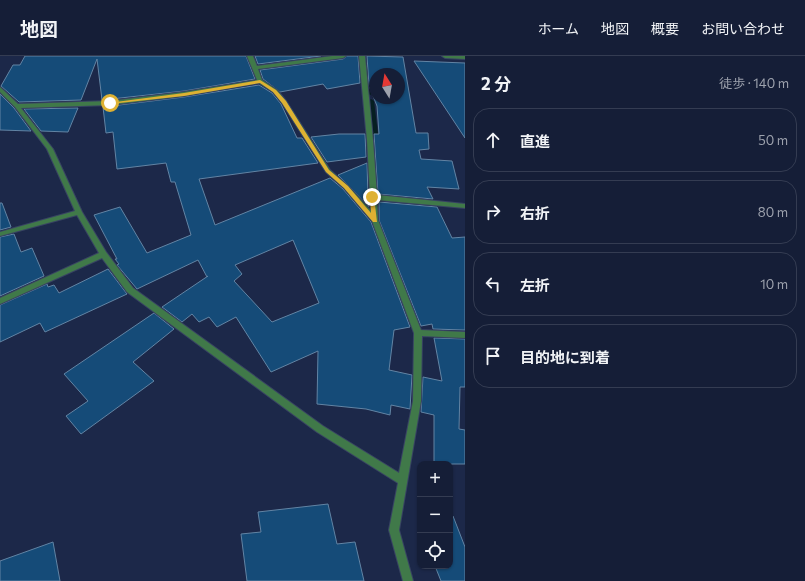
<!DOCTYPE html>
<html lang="ja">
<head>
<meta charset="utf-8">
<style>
  :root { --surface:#151e37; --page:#1e273f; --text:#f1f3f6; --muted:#9da2ad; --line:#343c52 }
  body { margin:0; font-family:Commissioner,"Noto Sans JP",sans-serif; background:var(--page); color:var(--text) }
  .controls { position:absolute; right:12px; bottom:12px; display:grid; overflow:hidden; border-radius:8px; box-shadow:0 1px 3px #0004 }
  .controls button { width:36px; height:36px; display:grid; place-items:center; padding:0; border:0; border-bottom:1px solid var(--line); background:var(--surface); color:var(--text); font:20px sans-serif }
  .compass { position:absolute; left:369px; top:12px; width:36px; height:36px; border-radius:50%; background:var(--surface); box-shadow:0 1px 3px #0004; rotate:349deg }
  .stop { position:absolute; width:12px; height:12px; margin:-9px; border:3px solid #deb133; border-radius:50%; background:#fff }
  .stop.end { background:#deb133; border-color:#fff; box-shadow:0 1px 4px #0008 }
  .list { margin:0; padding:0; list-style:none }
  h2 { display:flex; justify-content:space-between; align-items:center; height:52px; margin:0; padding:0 16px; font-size:17px }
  h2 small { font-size:13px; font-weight:400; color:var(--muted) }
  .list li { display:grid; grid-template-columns:26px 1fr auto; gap:12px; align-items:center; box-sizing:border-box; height:64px; margin:0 8px 8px; padding:0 8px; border:1px solid var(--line); border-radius:16px }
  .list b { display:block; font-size:15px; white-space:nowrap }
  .list em { font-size:13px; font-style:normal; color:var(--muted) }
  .icon { flex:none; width:22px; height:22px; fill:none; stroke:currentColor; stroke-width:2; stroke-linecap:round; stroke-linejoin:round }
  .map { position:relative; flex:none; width:465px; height:525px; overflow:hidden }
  header { display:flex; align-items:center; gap:24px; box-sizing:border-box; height:56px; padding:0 20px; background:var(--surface); border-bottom:1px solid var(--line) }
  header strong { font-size:19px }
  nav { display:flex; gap:22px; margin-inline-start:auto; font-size:14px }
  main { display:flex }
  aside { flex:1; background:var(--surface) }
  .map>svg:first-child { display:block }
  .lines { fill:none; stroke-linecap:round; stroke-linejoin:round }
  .stream { fill:#061f22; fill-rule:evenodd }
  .building { fill:#154b78; stroke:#6284a4; fill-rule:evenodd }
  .minor-casing { stroke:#384363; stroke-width:2 }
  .minor { fill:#407949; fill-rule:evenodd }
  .route { fill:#deb133 }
</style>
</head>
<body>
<header>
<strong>地図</strong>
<nav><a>ホーム</a><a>地図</a><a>概要</a><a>お問い合わせ</a></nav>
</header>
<main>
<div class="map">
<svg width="465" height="525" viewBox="0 0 465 525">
  <rect width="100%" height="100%" fill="#1c2849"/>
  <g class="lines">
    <path class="stream" d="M367 8 370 10 373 37 370 39 367 37 364 10Z
      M371 43 374 45 379 86 376 88 373 86 368 45Z"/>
  </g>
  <path class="building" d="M25 0H246L255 23 184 35 102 44 97 3 81 44 19 46 1 30 13 9H20Z
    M255 0H321L258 8Z
    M347 0H358L360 27 327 33 323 28 280 36 263 23 260 14 343 3Z
    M367 0 403 1 416 77H428L429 93 419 94 421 103 452 105 459 133 427 131 433 143 378 138 374 78H379L377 50 369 30ZM375 18H399V42H375Z
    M414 5 465 7V82Z
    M259 29 272 37 281 48 297 82H302L318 107 199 123 215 169 330 122 343 133 371 166 410 271 394 274 389 314 412 319 410 353 391 349 390 359 366 353 317 348 318 295 271 316 236 261 217 271 209 261 199 266 192 258 182 266 162 251 208 220 207 221 198 204 137 233 117 209 119 208 115 203H117L94 159 120 151 147 197 191 179 175 126H171L166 107 117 113 113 76 106 77 103 51 184 41ZM293 184 319 247 272 266 234 225 242 218 235 209Z
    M0 38 14 52 31 75 0 74Z
    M78 52 68 76 41 75 24 53Z
    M339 78H365L366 101 327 106 311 81Z
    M367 107 368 142 369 151 338 119Z
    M379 146 437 151 452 182 465 181V274L433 273 432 268 421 270 379 164Z
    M0 147H2L11 171 0 174Z
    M14 178 21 196 32 192 44 220 0 240V181Z
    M108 213 127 238 45 276 40 267 0 286V249L47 228 48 231 54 229 59 237Z
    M154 257 174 273 133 306 154 325 81 378 66 360 88 345 64 318Z
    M434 282 465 283V331H460L459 373 465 374V408H434V359L421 356 423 321 442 325Z
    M328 448 337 488 355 486 364 525H247L241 478 261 476 258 456Z
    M450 460H453L465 491V525H441L435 510H450Z
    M53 486 60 525H0V505Z"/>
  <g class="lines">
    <g class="minor-casing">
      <path id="minor" d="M247 0H253L257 10 332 0H346L343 2 258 13 262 24 277 34 286 45 330 114 348 130 371 155 370 143 369 141 370 139 367 84 359 0H365L373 84 377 139 465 148V152L377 144 378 164 421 274 465 276V282L422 280 421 345 399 474 413 525H403L389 474 398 427 317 376 127 236 102 202 0 248V242L99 197 77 159 0 180V176L75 155 47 93 15 51 0 36V31L18 48 110 45 184 36 257 24ZM259 27 273 36 282 47 326 116 344 132 372 165 414 277 413 345 399 417 323 370 133 232 106 196 82 156 53 93 21 52 110 49 184 40Z
        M442 0H465V3L445 2Z"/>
    </g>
    <use href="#minor" class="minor"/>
  </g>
  <path class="route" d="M260 24 276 34 286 45 329 114 348 130 371 157 370 141 374 140 377 166H373L344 132 326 116 282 47 273 36 260 27 184 40 110 48 108 47 184 37Z"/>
</svg>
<div class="controls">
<button>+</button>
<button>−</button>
<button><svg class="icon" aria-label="locate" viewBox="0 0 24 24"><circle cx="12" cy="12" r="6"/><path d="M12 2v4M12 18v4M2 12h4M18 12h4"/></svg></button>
</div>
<svg class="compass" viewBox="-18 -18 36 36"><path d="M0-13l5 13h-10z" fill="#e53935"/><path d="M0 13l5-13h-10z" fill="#9da2ad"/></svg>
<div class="stop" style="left:110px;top:47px"></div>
<div class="stop end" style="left:372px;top:141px"></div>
</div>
<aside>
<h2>2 分<small>徒歩 · 140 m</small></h2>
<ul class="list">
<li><svg class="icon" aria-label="ahead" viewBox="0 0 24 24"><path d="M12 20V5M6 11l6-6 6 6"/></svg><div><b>直進</b></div><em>50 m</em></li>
<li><svg class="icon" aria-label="right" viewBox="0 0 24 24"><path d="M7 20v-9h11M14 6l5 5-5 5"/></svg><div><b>右折</b></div><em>80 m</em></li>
<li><svg class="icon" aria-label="left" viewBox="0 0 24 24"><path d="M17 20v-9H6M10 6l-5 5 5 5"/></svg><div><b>左折</b></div><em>10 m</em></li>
<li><svg class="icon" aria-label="arrive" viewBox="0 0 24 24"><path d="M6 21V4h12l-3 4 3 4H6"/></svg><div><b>目的地に到着</b></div></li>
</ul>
</aside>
</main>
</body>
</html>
